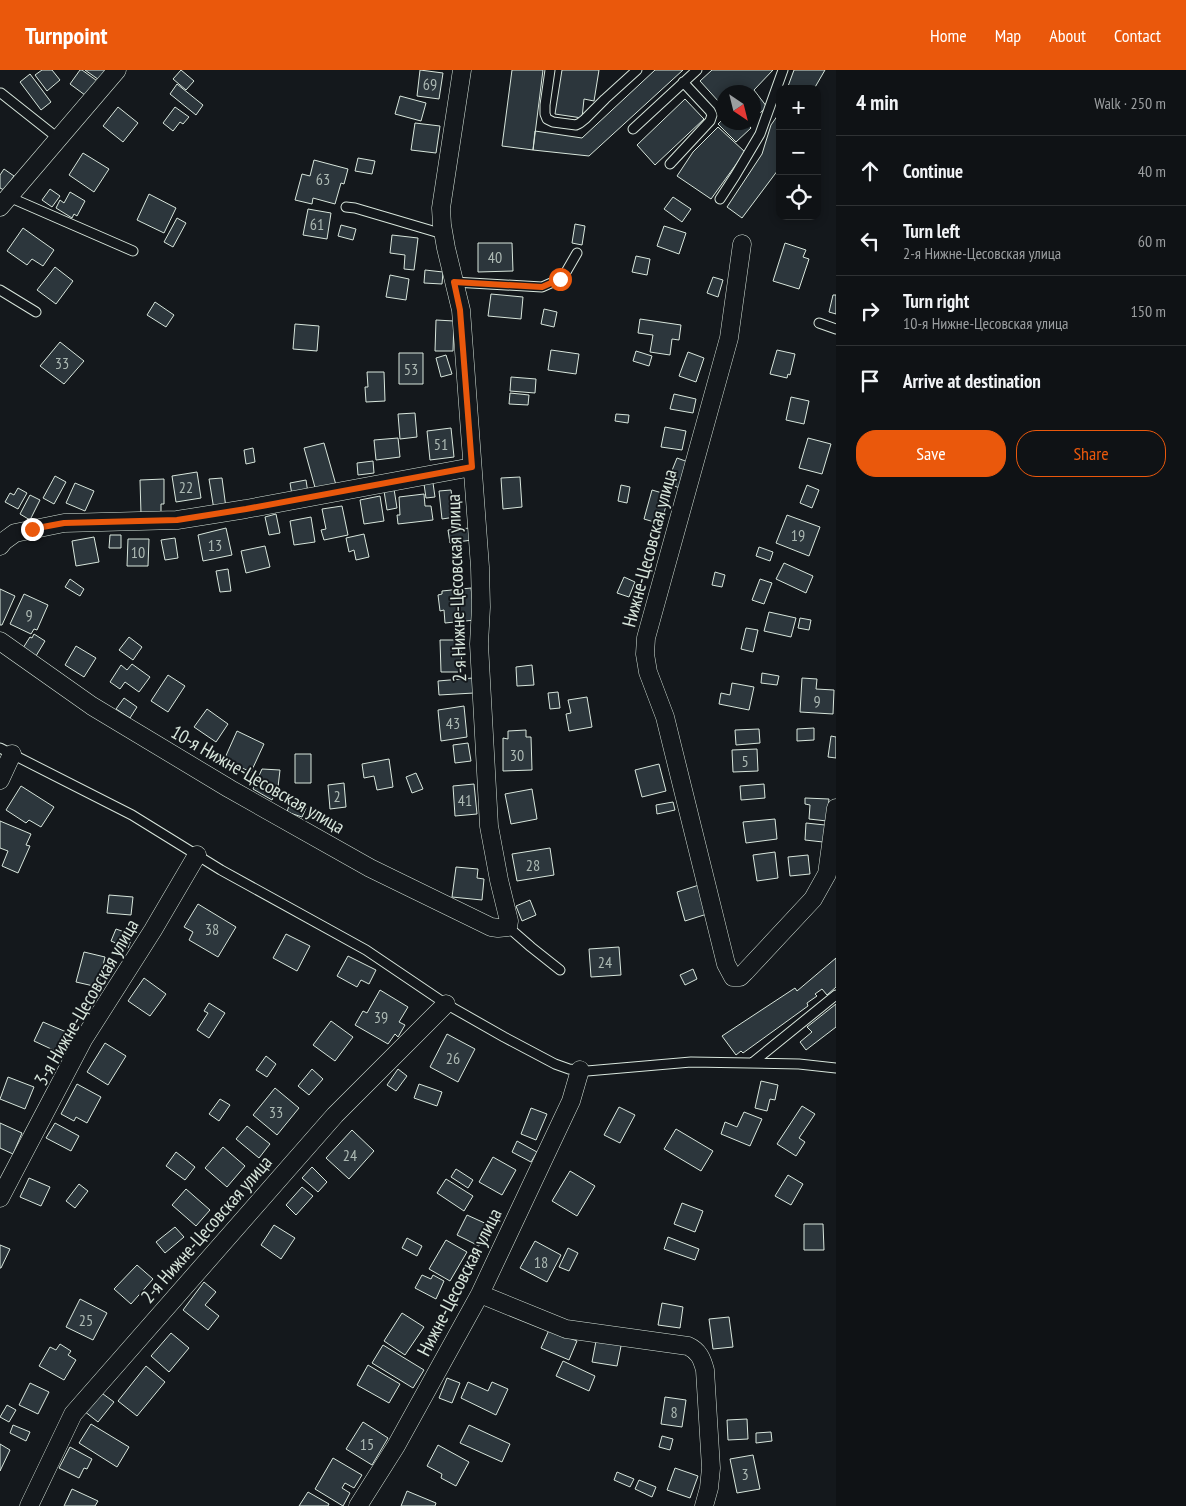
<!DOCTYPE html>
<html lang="en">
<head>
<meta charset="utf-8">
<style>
  :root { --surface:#0f1215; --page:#1d2022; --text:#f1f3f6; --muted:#9b9ea0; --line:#2f3234; --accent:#ea580c }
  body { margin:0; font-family:"PT Sans Narrow",sans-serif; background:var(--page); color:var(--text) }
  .controls { position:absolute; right:15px; top:15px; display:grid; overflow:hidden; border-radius:10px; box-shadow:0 2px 8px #0003 }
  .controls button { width:45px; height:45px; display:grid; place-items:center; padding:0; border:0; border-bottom:1px solid var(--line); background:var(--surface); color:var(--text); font:25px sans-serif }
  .compass { position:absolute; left:716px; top:15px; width:45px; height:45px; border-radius:50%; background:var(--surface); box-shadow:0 2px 8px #0003; rotate:145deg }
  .stop { position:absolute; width:15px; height:15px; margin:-11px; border:4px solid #ea580c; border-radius:50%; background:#fff }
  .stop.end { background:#ea580c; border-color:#fff; box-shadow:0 1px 5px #0008 }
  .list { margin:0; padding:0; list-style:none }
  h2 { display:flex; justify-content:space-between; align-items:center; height:65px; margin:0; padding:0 20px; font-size:21px }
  h2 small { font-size:16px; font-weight:400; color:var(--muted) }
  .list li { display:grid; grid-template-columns:32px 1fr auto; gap:15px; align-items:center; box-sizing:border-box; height:70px; padding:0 20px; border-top:1px solid var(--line) }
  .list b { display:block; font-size:19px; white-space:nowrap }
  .list p { margin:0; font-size:16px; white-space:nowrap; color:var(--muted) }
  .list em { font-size:16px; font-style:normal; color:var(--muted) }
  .actions { display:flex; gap:10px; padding:15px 20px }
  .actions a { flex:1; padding:11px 0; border:1px solid var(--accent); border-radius:20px; text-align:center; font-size:18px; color:var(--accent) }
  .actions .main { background:var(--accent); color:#fff }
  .icon { flex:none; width:28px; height:28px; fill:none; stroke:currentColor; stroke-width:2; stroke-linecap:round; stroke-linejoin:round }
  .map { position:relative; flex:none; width:836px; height:1436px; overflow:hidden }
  header { display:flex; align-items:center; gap:30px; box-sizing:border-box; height:70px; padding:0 25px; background:var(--accent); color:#fff }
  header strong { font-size:24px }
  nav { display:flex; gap:28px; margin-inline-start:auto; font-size:18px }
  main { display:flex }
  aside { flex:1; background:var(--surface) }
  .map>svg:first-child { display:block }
  .building { fill:#2c363c; stroke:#d8e6dc }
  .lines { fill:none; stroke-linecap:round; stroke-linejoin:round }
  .lane-casing { stroke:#d8e6dc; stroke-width:11 }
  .street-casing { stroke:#d8e6dc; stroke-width:19 }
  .lane { stroke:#14181c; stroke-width:9 }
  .street { stroke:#14181c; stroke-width:18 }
  .route { stroke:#ea580c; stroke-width:6 }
  .labels { text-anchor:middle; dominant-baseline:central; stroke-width:4; stroke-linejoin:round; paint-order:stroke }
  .number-label { font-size:16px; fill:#adbab4 }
  .street-label { font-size:19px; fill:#d8e6dc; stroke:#14181c }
</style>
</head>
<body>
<header>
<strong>Turnpoint</strong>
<nav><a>Home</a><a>Map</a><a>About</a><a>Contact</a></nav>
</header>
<main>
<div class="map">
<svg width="836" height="1436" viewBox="0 0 836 1436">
  <rect width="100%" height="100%" fill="#14181c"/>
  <path class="building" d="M42 0H52L60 10 47 21 35 5Z
    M80 0H82L100 13 89 28 70 14Z
    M85 0H110L102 12Z
    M181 0 194 11 186 20 173 9Z
    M420 0 443 3 439 29 417 26Z
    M512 0H543L533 80 502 76Z
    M562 0H599L594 31 584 29 582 48 555 44Z
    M655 0H683L589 86 533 80 535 61 582 68Z
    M712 0H773L754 20 767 37 754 48V22H724V28L719 32 700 11Z
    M794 0H825L814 19H787Z
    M30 4 51 32 41 40 20 12Z
    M177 14 203 35 196 45 170 24Z
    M400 26 426 33 421 51 395 44Z
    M685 29 704 49 655 95 637 75Z
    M118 37 138 53 123 72 103 56Z
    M175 37 189 47 183 54 180 52 173 61 163 53Z
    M780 42V95L778 100 742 148 727 137 762 84 771 55Z
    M724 48V52H746L751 58 736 72 718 54Z
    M415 53 440 56 436 83 411 80Z
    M718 57 745 82 711 129 677 106 693 82Z
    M83 83 109 99 94 122 69 105Z
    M358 88 375 91 372 104 355 101Z
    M314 90 348 99 344 114 341 113 335 134 313 128 312 134 295 130 302 104 310 106Z
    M4 99 14 106 4 120 0 118V105Z
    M50 119 60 126 52 137 42 130Z
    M70 122 85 131 77 146 74 144 72 148 56 138 60 130 64 133Z
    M149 124 176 138 164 163 137 150Z
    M673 127 691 139 682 152 664 139Z
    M308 139 331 143 327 169 303 165Z
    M177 148 186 153 173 177 164 172Z
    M575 154 585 156 582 175 572 173Z
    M341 155 356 159 353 170 338 166Z
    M664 156 686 163 679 184 657 176Z
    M23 158 54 180 43 196 32 189 27 195 7 181Z
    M392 165 418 168 414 200 404 199 405 185 390 183Z
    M478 173H512L513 201 478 202Z
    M785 173 806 180 803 187 809 189 799 219 773 211Z
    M636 186 650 189 647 205 632 202Z
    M55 197 73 211 56 234 37 220Z
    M425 200 443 202 442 214 424 213Z
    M390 205 409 209 406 230 386 227Z
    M713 207 723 210 718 227 707 223Z
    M491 224 523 227 521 249 488 246Z
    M833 225H836V244L829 242Z
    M155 232 174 245 166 257 147 245Z
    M544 239 557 242 554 257 541 254Z
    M640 249 681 255 679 270 672 269 670 285 650 282 653 265 638 263Z
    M436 250 454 251 453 281H435Z
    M295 254 319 256 317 281 293 279Z
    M60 272 84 291 64 314 40 296Z
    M551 280 579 284 576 304 548 300Z
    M777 280 795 284 790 305 788 304 787 308 770 304Z
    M636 281 652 286 649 296 633 291Z
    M688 282 704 288 696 312 679 306Z
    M399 283H423V314H399Z
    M446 285 452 304 441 307 436 288Z
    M367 302H384L385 331 366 332 365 317H368Z
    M511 307 536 309 535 323 510 321Z
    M510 323 529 325 528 335 509 334Z
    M674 324 696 329 693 343 670 339Z
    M791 327 809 331 804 354 786 350Z
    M415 343 417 367 400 369 398 344Z
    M616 344 629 345 628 353 615 351Z
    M665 357 686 361 682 380 661 377Z
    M451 358 454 387 430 390 427 361Z
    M398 368 400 387 376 390 374 370Z
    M808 368 831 374 822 404 799 398Z
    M324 373 336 415 316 421 304 378Z
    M253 378 255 392 246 394 244 380Z
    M677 388 691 393 682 419 667 413Z
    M373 391 374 403 358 405 357 393Z
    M197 402 201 428 176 432 172 406Z
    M55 406 66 412 54 434 43 428Z
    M520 407 522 437 503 439 501 408Z
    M222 408 226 438 214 440 209 409Z
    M164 409V434H161V443L141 444 140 410Z
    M306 410 308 423 292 425 290 413Z
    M75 413 94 421 85 441 66 433Z
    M433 413 435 427 426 428 424 414Z
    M621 415 630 417 627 433 618 431Z
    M807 415 819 420 812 438 800 433Z
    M18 418 27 423 18 439 5 432 10 423 14 425Z
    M394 419 397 438 387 440 384 421Z
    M451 420 455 447 442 449 439 421Z
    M652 420 669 425 661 454 644 449Z
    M424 424 425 436H431L433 450 398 454 397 445H400L399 427Z
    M30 425 40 430 30 450 20 444Z
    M380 426 384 451 364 454 360 430Z
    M342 436 348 465 324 470 321 460 326 459 322 439Z
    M276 444 280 463 269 465 265 447Z
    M787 445 820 457 809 486 776 473Z
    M311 447 315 472 294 475 290 451Z
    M226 458 232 485 203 491 198 465Z
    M470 458 472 470 450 473 448 460Z
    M364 464 369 487 356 490 354 480 349 482 346 468Z
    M110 465H121V478H109Z
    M94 467 99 492 76 496 72 471Z
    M175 468 178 488 165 490 161 470Z
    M128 469H149L148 496H127Z
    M265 476 270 497 246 503 241 481Z
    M759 477 773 482 770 491 756 486Z
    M784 493 813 506 806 523 776 509Z
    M228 499 231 521 220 522 216 501Z
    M715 502 725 505 722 517 712 515Z
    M624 507 635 512 629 527 617 523Z
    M70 509 84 519 80 526 65 517Z
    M760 509 772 513 764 534 752 530Z
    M471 518 475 550 445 553 444 540 440 541 438 525 442 524V521Z
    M0 519 15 526 2 555H0Z
    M24 524 48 535 37 560 34 559 31 564 10 554Z
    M769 542 796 548 791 567 764 561Z
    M800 548 811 550 809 560 798 558Z
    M746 558 758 560 753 582 741 579Z
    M34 564 45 571 36 586 23 578 30 567 32 568Z
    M129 567 142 577 133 590 119 580Z
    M440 570H461L462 602H441Z
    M76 576 96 588 84 607 65 595Z
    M132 594 150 607 139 622 125 612 120 619 110 612 121 595 127 600Z
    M532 595 534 615 517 616 516 597Z
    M762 603 779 606 777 615 761 613Z
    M168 605 185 616 168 642 151 631Z
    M473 608 474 623 439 625 438 611Z
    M802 608 817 609 816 619 834 620 833 644 800 642Z
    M732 613 754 617 749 640 719 634 721 623 730 625Z
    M558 622 560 638 550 639 548 623Z
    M587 627 592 657 569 661 566 644 571 643 568 630Z
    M124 628 137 637 130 648 116 639Z
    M464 636 467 667 441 671 438 640Z
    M207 639 228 654 216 672 194 657Z
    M814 658V670L797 671V659Z
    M759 659 760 673 736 675 735 660Z
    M526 660V667H531L532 700 503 701V668L508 669V661Z
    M237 661 264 674 251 702 224 690Z
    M831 666 836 667V688L828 687Z
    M468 673 471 691 455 693 453 675Z
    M757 679 758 701 733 702 732 680Z
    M295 684H311V713H295Z
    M389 689 393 717 377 720 374 706 364 708 362 694Z
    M659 694 666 721 642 727 635 700Z
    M262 699 280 700 278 717 272 730 253 719Z
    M416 703 423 719 412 723 406 707Z
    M344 713 346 737 330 739 328 715Z
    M474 714 477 744 455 746 453 716Z
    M764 714 765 728 741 730 740 716Z
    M21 716 54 737 41 757 29 750 26 753 6 740Z
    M532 719 537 749 511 754 505 724Z
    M805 728 829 729 827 751 809 749 810 735 805 734Z
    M290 732 306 738 302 747 287 742Z
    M673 732 675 740 657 744 656 735Z
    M775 749 777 769 746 773 743 752Z
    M0 751 31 764 26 775 30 776 18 803 2 796 8 781 0 778Z
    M806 753 825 755 823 772 805 770Z
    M550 778 554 805 517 811 512 784Z
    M775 782 778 808 757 811 753 785Z
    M808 785 810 804 790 806 788 787Z
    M456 797 478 799 477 808 484 809 482 830 452 827Z
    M699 815 707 844 685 851 677 822Z
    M109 825 133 827 131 845 107 843Z
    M530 830 536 845 522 851 516 836Z
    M198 834 236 857 218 887 189 870 193 862 184 857Z
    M116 859 133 865 128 878 111 871Z
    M286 864 310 876 297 901 273 888Z
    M619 877 621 905 591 907 589 879Z
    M84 882 105 887 98 917 76 912Z
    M348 886 376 900 369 914 361 910 357 917 337 906Z
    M836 888V917L827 925 822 919 815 924 817 926 807 933 808 936 743 983 741 981 736 985 722 966 795 918 797 921Z
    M693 899 697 909 685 915 680 905Z
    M144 908 166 924 150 946 128 931Z
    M380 920 408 937 399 952 405 955 398 967 395 964 388 974 355 955 363 941 367 943Z
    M209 933 225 943 209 968 197 960 208 943 204 941Z
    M836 934V957L806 980 800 972 812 962 807 957Z
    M331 951 353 967 335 991 313 975Z
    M43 952 71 964 62 984 34 971Z
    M447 964 475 979 458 1012 430 997Z
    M105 973 126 986 108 1015 87 1002Z
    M266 986 276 994 267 1007 256 1000Z
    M312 999 323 1009 309 1025 298 1016Z
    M398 999 407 1006 396 1021 387 1015Z
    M8 1007 34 1017 25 1039 0 1029Z
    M761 1011 778 1015 775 1030 770 1029 767 1041 755 1038Z
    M77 1014 101 1027 87 1053 76 1047 74 1051 61 1044Z
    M419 1014 442 1022 437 1036 414 1028Z
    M275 1018 299 1038 277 1065 253 1045Z
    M220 1029 230 1035 219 1051 209 1044Z
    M802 1036 815 1044 799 1068 805 1072 796 1086 777 1074Z
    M619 1037 635 1045 620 1073 604 1065Z
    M531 1038 547 1044 536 1070 521 1064Z
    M744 1042 762 1049 750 1076 721 1064 725 1052 737 1057Z
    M0 1053 22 1063 13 1084 0 1078Z
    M55 1053 79 1066 71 1081 46 1068Z
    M247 1056 270 1074 259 1088 236 1069Z
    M676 1059 713 1081 701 1101 664 1079Z
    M352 1060 374 1081 349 1109 326 1088Z
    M517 1071 537 1082 531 1092 512 1082Z
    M223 1077 245 1096 227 1117 205 1098Z
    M176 1082 195 1097 185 1110 166 1096Z
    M493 1087 516 1100 502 1125 479 1112Z
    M312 1097 327 1112 318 1122 302 1108Z
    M456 1099 473 1110 468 1118 451 1107Z
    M570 1101 595 1116 577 1146 552 1131Z
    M788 1105 803 1114 791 1135 775 1126Z
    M29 1108 50 1117 41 1136 20 1127Z
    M446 1109 473 1126 464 1141 437 1123Z
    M79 1114 88 1121 75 1138 66 1131Z
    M302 1117 313 1126 296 1145 286 1135Z
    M186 1119 210 1140 196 1156 172 1135Z
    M682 1133 703 1141 695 1162 674 1154Z
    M467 1145 489 1155 479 1176 457 1165Z
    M804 1154H823L824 1180H804Z
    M274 1155 295 1168 281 1189 261 1175Z
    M175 1157 184 1167 165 1183 156 1172Z
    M668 1167 699 1179 695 1190 664 1179Z
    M407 1168 422 1176 417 1186 402 1178Z
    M446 1170 467 1182 450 1211 429 1199Z
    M535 1171 561 1185 547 1212 520 1198Z
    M0 1175 10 1179 1 1198H0Z
    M568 1178 578 1183 569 1201 559 1197Z
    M137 1195 153 1209 131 1234 114 1219Z
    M422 1205 431 1209 433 1205 444 1211 436 1229 415 1218Z
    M204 1212 216 1222 205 1235 219 1246 208 1260 183 1240Z
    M80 1229 107 1243 93 1270 66 1257Z
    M662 1233 683 1237 680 1258 658 1255Z
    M402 1243 424 1257 405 1285 384 1271Z
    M729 1247 733 1277 713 1279 709 1249Z
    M549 1260 577 1271 569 1290 541 1278Z
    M171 1263 189 1278 169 1302 151 1286Z
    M597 1266 622 1271 617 1296 592 1292Z
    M60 1274 71 1281 68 1285 76 1290 64 1310 39 1296 50 1277 56 1280Z
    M383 1275 424 1300 413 1318 372 1293Z
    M563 1291 595 1306 589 1321 556 1306Z
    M368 1295 400 1314 389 1333 357 1315Z
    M146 1296 165 1312 137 1346 118 1331Z
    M447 1308 460 1313 452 1333 439 1328Z
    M468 1312 488 1321 492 1312 508 1319 496 1345 461 1328Z
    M30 1313 49 1322 38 1344 19 1335Z
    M99 1321 114 1332 98 1352 84 1341Z
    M665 1327 686 1330 682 1357 661 1354Z
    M7 1335 16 1340 9 1352 0 1347Z
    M747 1349 748 1369 728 1370 727 1350Z
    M363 1352 388 1368 372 1395 346 1379Z
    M91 1354 129 1377 117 1397 79 1373Z
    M13 1355 30 1362 26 1371 10 1363Z
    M469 1355 510 1374 502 1392 460 1373Z
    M771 1362 772 1371 756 1373V1363Z
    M662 1366 673 1369 670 1380 659 1377Z
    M0 1374 10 1380 0 1401Z
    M438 1375 469 1392 456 1416 441 1408 442 1404 427 1396Z
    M70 1377 92 1389 87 1399 84 1398 79 1408 59 1398Z
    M753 1385 760 1419 737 1423 730 1389Z
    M333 1388 362 1405 354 1418 345 1413 342 1418 350 1423 343 1436 315 1419Z
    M675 1398 698 1406 690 1428 667 1420Z
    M617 1402 634 1409 630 1417 614 1410Z
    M639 1410 656 1417 652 1427 635 1419Z
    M72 1419 98 1431 95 1436H64Z
    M407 1421 436 1433 435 1436H401Z
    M308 1422 329 1434 328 1436H299Z"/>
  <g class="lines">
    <g class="lane-casing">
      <path id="lane" d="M550 0 545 35V44L547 49 553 52 576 55 580 53 585 49 605 29 637 0
        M1 23 59 69
        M633 59 697 0
        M670 94 710 51 712 45 710 41 683 12
        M9 127 133 181
        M720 129 735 106 760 64 783 0
        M346 137 355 138 443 164
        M454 212 542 217 560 209 566 202 577 183
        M0 220 36 242
        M819 253 836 259
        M0 678 132 745 221 800 366 880 446 934 504 967 555 994 569 999 587 1001 691 992 799 994 836 998
        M508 857 531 877 560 900
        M752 993 836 925"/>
    </g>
    <g class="street-casing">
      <path id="street" d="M0 137 117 0
        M742 174 729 268 646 568 645 584 648 602 665 647 726 894 733 907H740L745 902 813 829 827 804 836 738
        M0 476 4 471 15 463 64 453 177 450 246 439 472 397
        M0 571 92 636 230 719 370 798 491 857 498 858 508 857 509 851 499 810 489 756 479 574 481 537 480 497 461 240 446 178 442 155 441 138 462 0
        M0 710 12 684
        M0 1128 83 970 153 860 197 785
        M480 1224 566 1259 688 1276C699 1281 702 1289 705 1300L711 1398 709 1418 704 1436
        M29 1436 73 1344 335 1045 446 934
        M358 1436 396 1376 480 1224 571 1031 580 1000"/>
    </g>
    <use href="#lane" class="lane"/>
    <use href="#street" class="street"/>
  </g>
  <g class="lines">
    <path class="route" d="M32 459 64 453 177 450 246 439 472 397 460 240 454 212 542 217 560 209"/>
  </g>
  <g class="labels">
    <g class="number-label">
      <text x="430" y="14">69</text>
      <text x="323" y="109">63</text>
      <text x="317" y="154">61</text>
      <text x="495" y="187">40</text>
      <text x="62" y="293">33</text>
      <text x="411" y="299">53</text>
      <text x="441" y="374">51</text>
      <text x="186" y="417">22</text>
      <text x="798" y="465">19</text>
      <text x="215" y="475">13</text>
      <text x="138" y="482">10</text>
      <text x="29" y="545">9</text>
      <text x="817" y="631">9</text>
      <text x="453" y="653">43</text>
      <text x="517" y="685">30</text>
      <text x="745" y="691">5</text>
      <text x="337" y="726">2</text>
      <text x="465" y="730">41</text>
      <text x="533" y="795">28</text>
      <text x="212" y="859">38</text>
      <text x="605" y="892">24</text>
      <text x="381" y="947">39</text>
      <text x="453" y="988">26</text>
      <text x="276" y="1042">33</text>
      <text x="350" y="1085">24</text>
      <text x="541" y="1192">18</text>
      <text x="86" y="1250">25</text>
      <text x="674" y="1342">8</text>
      <text x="367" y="1374">15</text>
      <text x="745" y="1404">3</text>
    </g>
    <g class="street-label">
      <text transform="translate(649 478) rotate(-75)">Нижне-Цесовская улица</text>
      <text transform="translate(456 518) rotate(-92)">2-я Нижне-Цесовская улица</text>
      <text transform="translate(258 709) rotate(30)">10-я Нижне-Цесовская улица</text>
      <text transform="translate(86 932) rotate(-60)">3-я Нижне-Цесовская улица</text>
      <text transform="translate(206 1159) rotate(-49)">2-я Нижне-Цесовская улица</text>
      <text transform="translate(459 1212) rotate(-63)">Нижне-Цесовская улица</text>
    </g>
  </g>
</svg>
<div class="controls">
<button>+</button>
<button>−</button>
<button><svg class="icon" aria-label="locate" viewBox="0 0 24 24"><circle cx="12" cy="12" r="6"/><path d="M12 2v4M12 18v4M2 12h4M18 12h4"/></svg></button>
</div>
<svg class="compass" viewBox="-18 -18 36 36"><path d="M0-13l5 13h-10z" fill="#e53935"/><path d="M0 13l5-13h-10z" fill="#9b9ea0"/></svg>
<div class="stop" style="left:560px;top:209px"></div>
<div class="stop end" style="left:32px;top:459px"></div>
</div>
<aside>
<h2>4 min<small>Walk · 250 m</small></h2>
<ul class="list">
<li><svg class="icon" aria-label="ahead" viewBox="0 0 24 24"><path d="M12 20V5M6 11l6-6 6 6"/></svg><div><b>Continue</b></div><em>40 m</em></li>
<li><svg class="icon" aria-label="left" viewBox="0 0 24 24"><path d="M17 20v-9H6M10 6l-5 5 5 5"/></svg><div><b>Turn left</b><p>2-я Нижне-Цесовская улица</p></div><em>60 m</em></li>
<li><svg class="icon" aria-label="right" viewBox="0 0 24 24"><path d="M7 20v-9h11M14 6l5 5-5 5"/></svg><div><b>Turn right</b><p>10-я Нижне-Цесовская улица</p></div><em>150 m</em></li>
<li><svg class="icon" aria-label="arrive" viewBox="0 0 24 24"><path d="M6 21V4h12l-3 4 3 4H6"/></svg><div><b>Arrive at destination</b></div></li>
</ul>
<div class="actions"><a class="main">Save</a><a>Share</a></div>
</aside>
</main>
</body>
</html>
